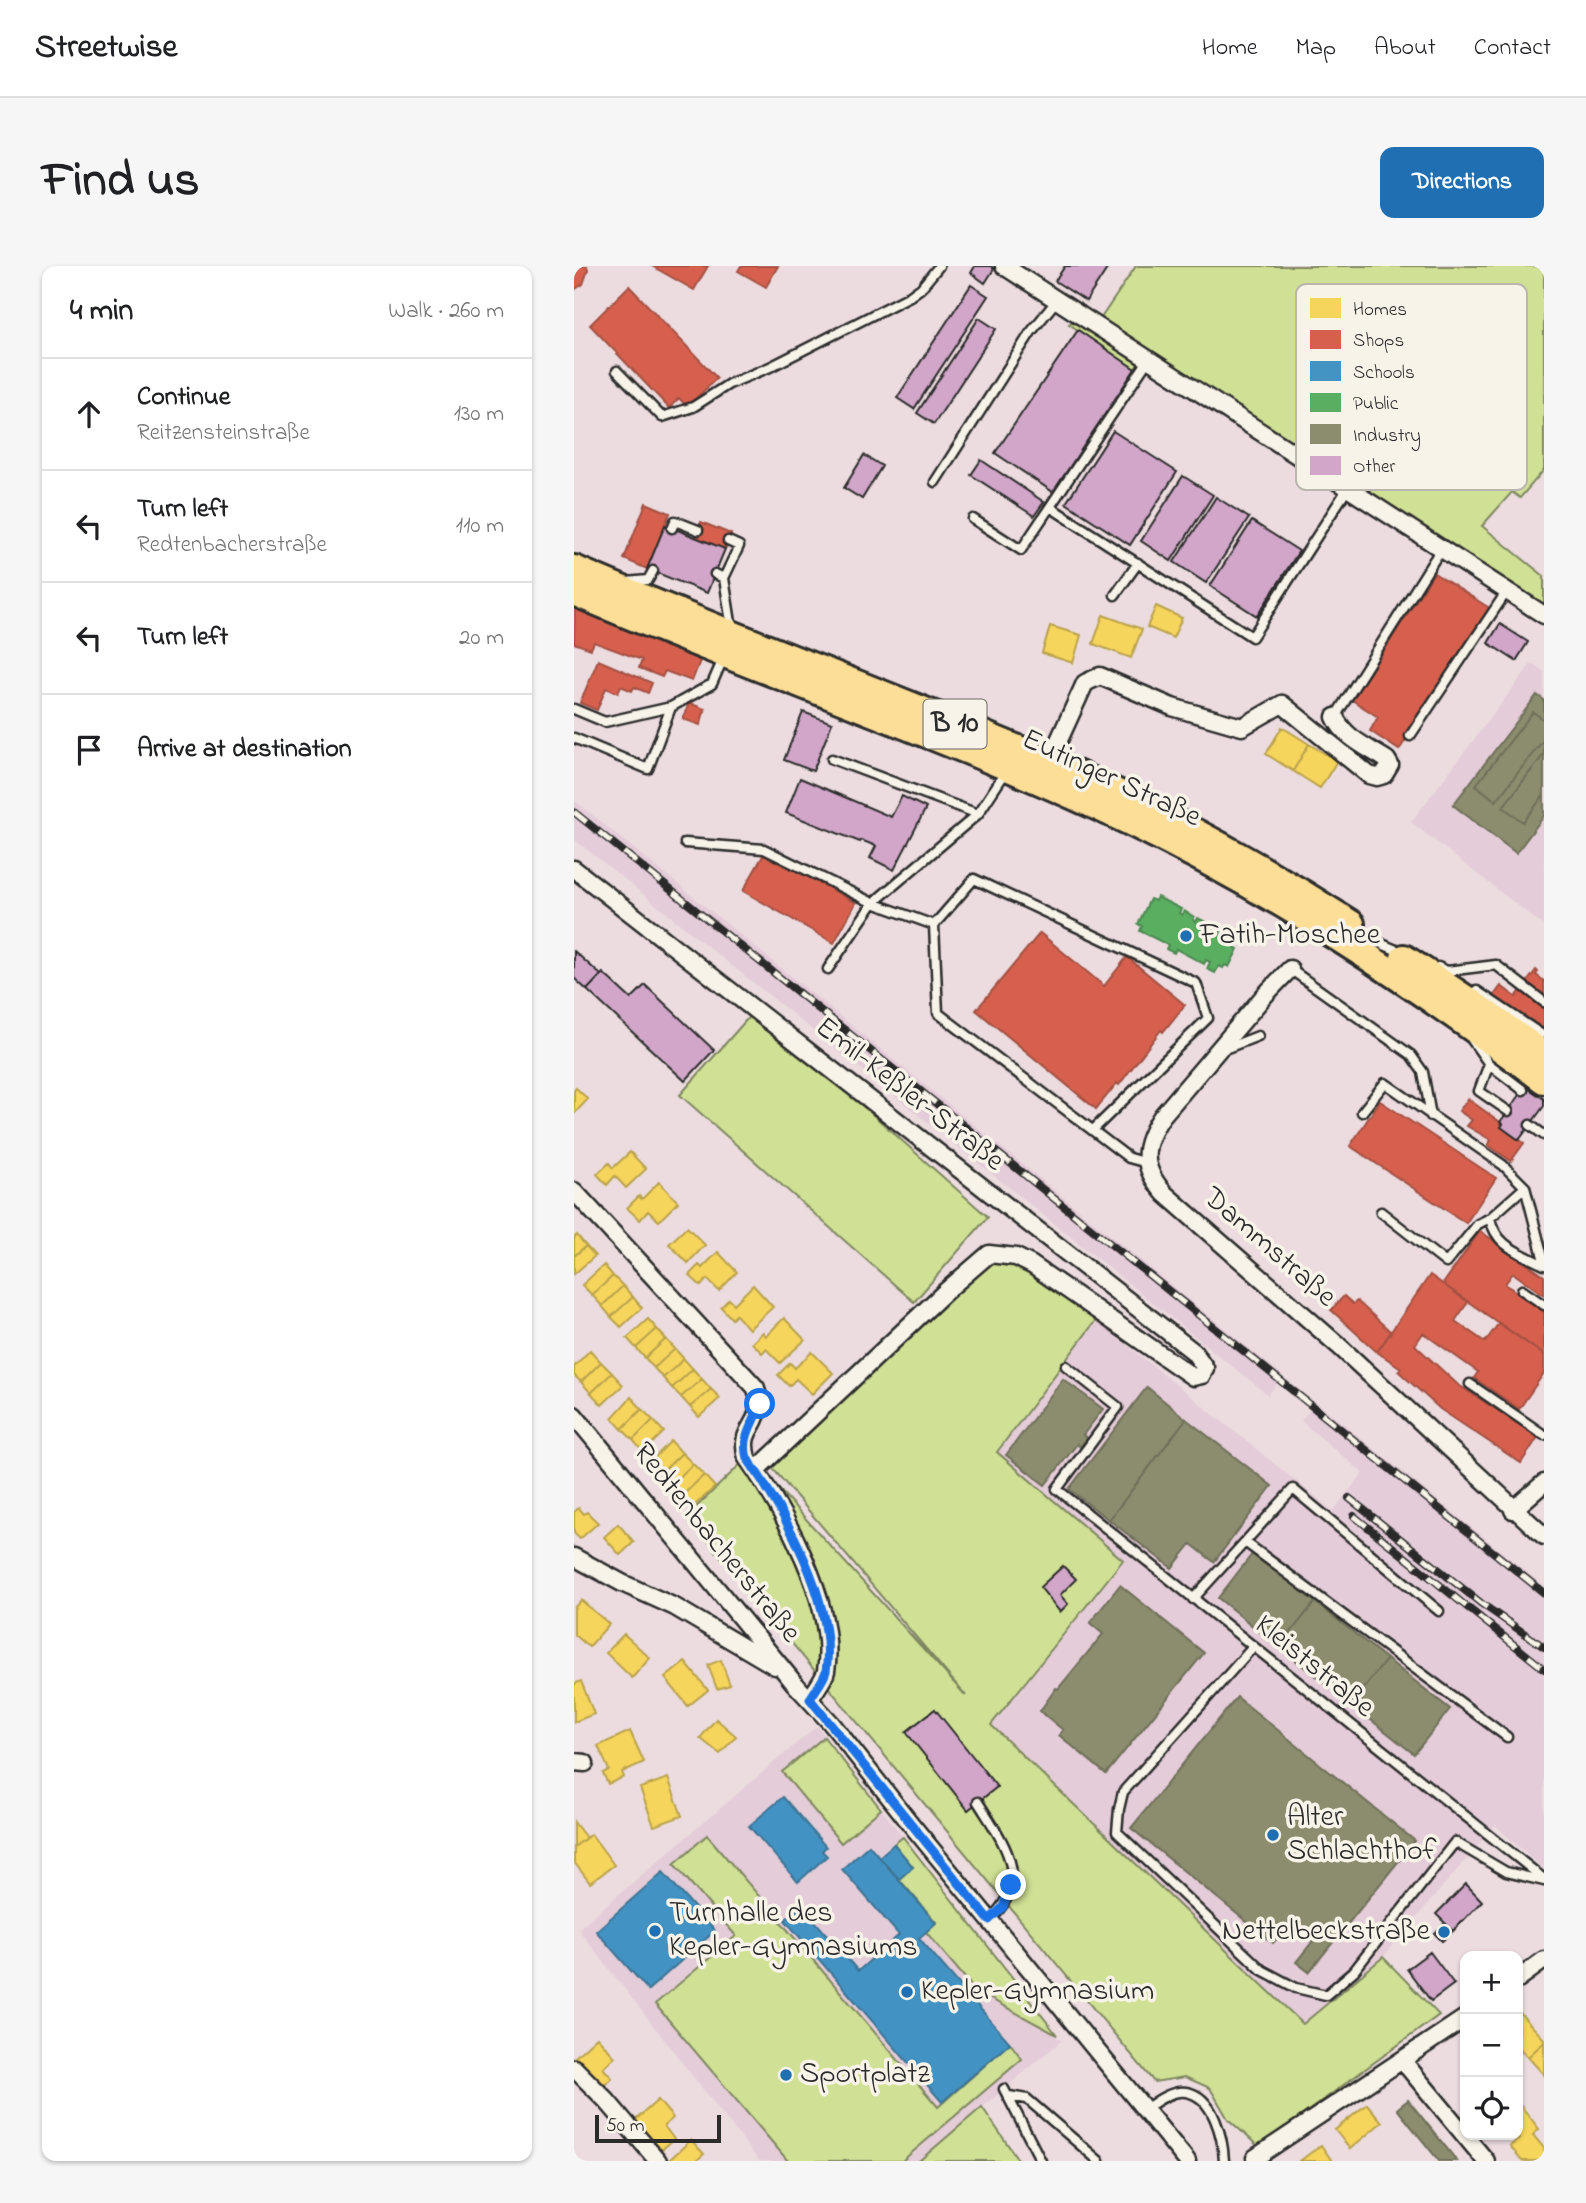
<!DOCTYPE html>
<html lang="en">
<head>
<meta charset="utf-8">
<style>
  :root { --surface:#fff; --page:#f6f6f6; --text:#202124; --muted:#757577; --line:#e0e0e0; --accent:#1f6fb2 }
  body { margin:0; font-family:"Indie Flower",sans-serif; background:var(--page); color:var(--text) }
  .controls { position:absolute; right:21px; bottom:21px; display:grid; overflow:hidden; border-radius:14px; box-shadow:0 2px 5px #0004 }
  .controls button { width:63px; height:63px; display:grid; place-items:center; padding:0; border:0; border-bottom:2px solid var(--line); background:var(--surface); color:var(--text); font:35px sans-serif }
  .scale { position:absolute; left:21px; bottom:18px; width:126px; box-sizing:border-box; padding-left:7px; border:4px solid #2b2b2b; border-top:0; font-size:19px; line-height:24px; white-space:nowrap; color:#2b2b2b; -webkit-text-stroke:5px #f7f3e8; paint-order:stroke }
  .stop { position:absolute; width:21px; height:21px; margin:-16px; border:5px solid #1a73e8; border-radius:50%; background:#fff }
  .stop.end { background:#1a73e8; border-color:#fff; box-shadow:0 2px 7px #0008 }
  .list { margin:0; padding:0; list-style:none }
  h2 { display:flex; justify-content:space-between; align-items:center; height:91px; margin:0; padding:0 28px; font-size:30px }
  h2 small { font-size:23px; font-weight:400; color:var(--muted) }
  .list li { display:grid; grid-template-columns:46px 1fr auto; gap:21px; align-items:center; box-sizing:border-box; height:112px; padding:0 28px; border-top:2px solid var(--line) }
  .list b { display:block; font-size:26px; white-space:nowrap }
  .list p { margin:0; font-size:23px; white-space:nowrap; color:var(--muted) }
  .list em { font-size:23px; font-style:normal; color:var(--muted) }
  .icon { flex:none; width:38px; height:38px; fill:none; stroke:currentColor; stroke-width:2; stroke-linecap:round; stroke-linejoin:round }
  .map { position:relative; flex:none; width:970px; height:1895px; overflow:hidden; border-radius:14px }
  header { display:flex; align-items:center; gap:42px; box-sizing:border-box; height:98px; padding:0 35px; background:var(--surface); border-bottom:2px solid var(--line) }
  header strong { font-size:33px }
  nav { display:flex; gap:38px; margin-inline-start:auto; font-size:24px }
  .intro { display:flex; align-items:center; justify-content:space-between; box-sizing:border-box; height:168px; padding:0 42px }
  h1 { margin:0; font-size:49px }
  .button { padding:18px 32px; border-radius:14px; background:var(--accent); color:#fff; font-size:24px; font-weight:700 }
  main { display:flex; gap:42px; padding:0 42px }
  aside { flex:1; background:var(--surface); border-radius:14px; box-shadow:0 2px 5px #0004 }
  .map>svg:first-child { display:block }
  .built { fill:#e4ccd8 }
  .green { fill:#d0e094; stroke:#7e8660; stroke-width:2 }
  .homes { fill:#f6d55c; stroke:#b9a24d; stroke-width:2 }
  .shops { fill:#d6604d; stroke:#a35043; stroke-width:2 }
  .schools { fill:#4393c3; stroke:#3c7495; stroke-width:2 }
  .public { fill:#5aae61; stroke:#4c8751; stroke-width:2 }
  .industry { fill:#8c8c6e; stroke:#6f6f5a; stroke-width:2 }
  .building { fill:#d1a6c9; stroke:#2b2b2b; stroke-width:2 }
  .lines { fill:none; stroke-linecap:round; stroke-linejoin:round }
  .lane-casing { stroke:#2b2b2b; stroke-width:13 }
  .street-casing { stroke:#2b2b2b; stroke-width:21 }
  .primary-casing { stroke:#2b2b2b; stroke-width:32 }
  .lane { stroke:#f7f3e8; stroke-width:8 }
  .street { stroke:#f7f3e8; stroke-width:16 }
  .primary { stroke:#fcde96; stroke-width:26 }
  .rail-casing { stroke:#2b2b2b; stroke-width:8 }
  .rail { stroke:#f7f3e8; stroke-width:5; stroke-dasharray:16; stroke-linecap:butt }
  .route { stroke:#1a73e8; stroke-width:9 }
  .poi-dot { fill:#1f6fb2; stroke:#f7f3e8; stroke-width:2.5 }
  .labels { text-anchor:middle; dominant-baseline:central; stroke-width:7; stroke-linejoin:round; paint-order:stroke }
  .shield { fill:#f7f3e8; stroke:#686764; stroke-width:2 }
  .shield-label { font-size:28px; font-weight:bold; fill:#2b2b2b }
  .street-label { font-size:30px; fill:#2b2b2b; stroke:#f7f3e8 }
  .poi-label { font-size:30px; fill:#2b2b2b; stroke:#f7f3e8; text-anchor:start }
  .key { fill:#f7f3e8; stroke:#bab7af; stroke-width:2 }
  .key-label { font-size:19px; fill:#2b2b2b }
</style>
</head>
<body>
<header>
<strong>Streetwise</strong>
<nav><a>Home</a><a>Map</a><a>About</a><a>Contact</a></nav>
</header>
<div class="intro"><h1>Find us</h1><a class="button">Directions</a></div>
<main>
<aside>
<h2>4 min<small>Walk · 260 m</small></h2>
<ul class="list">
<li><svg class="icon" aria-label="ahead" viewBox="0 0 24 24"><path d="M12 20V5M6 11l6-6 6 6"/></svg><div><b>Continue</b><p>Reitzensteinstraße</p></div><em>130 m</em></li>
<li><svg class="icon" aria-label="left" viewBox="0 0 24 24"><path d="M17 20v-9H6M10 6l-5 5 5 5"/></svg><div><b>Turn left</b><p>Redtenbacherstraße</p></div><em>110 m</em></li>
<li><svg class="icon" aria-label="left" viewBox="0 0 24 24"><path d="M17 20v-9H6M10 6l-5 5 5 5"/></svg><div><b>Turn left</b></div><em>20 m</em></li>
<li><svg class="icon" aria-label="arrive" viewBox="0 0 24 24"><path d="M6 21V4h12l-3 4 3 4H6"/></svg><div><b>Arrive at destination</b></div></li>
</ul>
</aside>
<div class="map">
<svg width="970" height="1895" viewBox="0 0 970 1895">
  <rect width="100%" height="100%" fill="#ecdcdf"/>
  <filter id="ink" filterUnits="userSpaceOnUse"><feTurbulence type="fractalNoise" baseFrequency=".0143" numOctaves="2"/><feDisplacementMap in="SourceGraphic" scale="14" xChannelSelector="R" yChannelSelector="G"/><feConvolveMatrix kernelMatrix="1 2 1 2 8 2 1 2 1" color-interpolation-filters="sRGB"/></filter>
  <g filter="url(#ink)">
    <path class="built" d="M958 397 970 406V660L837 556Z
      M0 534 709 1110 694 1129 0 573Z
      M522 1054 759 1245 789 1207 727 1155 742 1136 970 1320V1604L921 1559 809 1691 729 1758 417 1458 548 1294 422 1186Z
      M243 1460 487 1775 345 1895H185L4 1663Z"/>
    <path class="green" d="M562 0H970V204L946 232 938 226 908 260 970 310V341L544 65 527 52Z
      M502 53 567 93 561 103 495 58Z
      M181 744 414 951 340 1036 106 829Z
      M415 988 442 991 528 1046 423 1186 549 1294 417 1459 729 1758 809 1691 865 1749 685 1881 654 1853 636 1822 611 1811 580 1816 113 1250 175 1190 392 1430 195 1198Z
      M250 1471 307 1543 267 1577 208 1506Z
      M133 1569 364 1841 436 1777 448 1793 328 1895H214L81 1738 162 1670 100 1598Z
      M329 1571 483 1769 402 1725 352 1666 362 1656 325 1613 339 1601 320 1578Z
      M408 1841 445 1895H345Z"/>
    <path class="homes" d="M582 340 608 352 599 372 573 361Z
      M529 349 568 363 557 392 519 378Z
      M476 360 507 369 499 397 468 387Z
      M708 461 735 478 719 505 692 488Z
      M735 478 763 495 746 522 719 505Z
      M2 822 14 833 0 848V824Z
      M56 886 72 903 52 922 41 910 33 919 23 908 35 897 39 902Z
      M85 916 104 936 85 955 74 945 66 954 53 942 65 930 68 933Z
      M113 961 131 979 114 997 95 978Z
      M3 969 12 980 0 990V972Z
      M12 980 21 990 0 1008V990Z
      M144 986 163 1006 145 1025 133 1013 127 1020 115 1009 125 999 128 1002Z
      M30 999 39 1010 18 1029 8 1019Z
      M39 1010 49 1020 28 1040 18 1029Z
      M179 1019 199 1041 175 1063 162 1049 158 1053 147 1041 155 1033 160 1038Z
      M49 1020 59 1031 37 1051 28 1040Z
      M59 1031 68 1042 47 1061 37 1051Z
      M210 1052 231 1074 206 1097 192 1083 188 1087 178 1077 189 1066 192 1070Z
      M74 1053 83 1063 62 1082 53 1072Z
      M83 1063 92 1073 71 1092 62 1082Z
      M92 1073 101 1083 80 1102 71 1092Z
      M101 1083 110 1093 89 1112 80 1102Z
      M16 1084 27 1096 7 1116 0 1109V1101Z
      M238 1086 259 1107 238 1128 222 1113 215 1120 204 1109 216 1097 221 1102Z
      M110 1093 119 1103 98 1122 89 1112Z
      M27 1096 38 1107 17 1127 7 1116Z
      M119 1103 128 1113 107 1131 98 1122Z
      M38 1107 49 1119 28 1139 17 1127Z
      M128 1113 137 1123 116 1141 107 1131Z
      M137 1123 146 1132 125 1151 116 1141Z
      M57 1131 68 1143 48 1163 38 1152Z
      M68 1143 79 1154 59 1174 48 1163Z
      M79 1154 90 1166 69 1186 59 1174Z
      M97 1175 108 1187 88 1206 77 1195Z
      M108 1187 119 1198 99 1217 88 1206Z
      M119 1198 130 1209 109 1229 99 1217Z
      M130 1209 141 1221 120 1240 109 1229Z
      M5 1242 10 1248 13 1246 24 1257 6 1273 0 1267V1246Z
      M44 1258 60 1276 46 1289 30 1271Z
      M7 1334 35 1358 15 1381 0 1368V1342Z
      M50 1368 76 1392 58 1412 32 1387Z
      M147 1394 156 1419 143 1423 134 1399Z
      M111 1396 134 1424 114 1440 91 1412Z
      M7 1415 20 1448 0 1456V1418Z
      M142 1453 162 1470 146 1488 126 1472Z
      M56 1465 70 1496 48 1506 50 1511 34 1518 29 1507 35 1504 24 1480Z
      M94 1512 108 1550 80 1560 66 1522Z
      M0 1556 12 1572 0 1581Z
      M17 1568 40 1599 16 1617 0 1596V1581Z
      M944 1745 970 1773V1776L954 1791 944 1781Z
      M23 1771 41 1791 29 1802 38 1812 28 1821 1 1791Z
      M970 1776V1809L954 1791Z
      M84 1834 99 1852 90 1860 100 1873 85 1886 59 1856Z
      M944 1836 965 1863 959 1869 970 1882V1895H948L936 1880 945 1873 942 1869H944Z
      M793 1838 808 1856 776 1883 761 1864Z
      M117 1874 130 1888 122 1895H94Z
      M747 1879 758 1895H726Z"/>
    <path class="shops" d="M0 0H13L14 4 9 18 0 24Z
      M78 0H134L120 24Z
      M167 0H204L192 21 164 5Z
      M55 20 143 112 113 141 105 132 95 142 16 59Z
      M72 237 96 247 73 303 50 293Z
      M127 256 157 268 151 283 121 271Z
      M860 307 917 343 825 484 796 465 804 451 778 434Z
      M1 341 129 387 118 415 91 405 88 411 65 402 68 394 20 376 17 383 0 377Z
      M24 394 78 417 74 427 60 421 58 425 47 420 44 427 32 422 23 444 6 437Z
      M115 437 131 443 126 459 109 453Z
      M191 586 282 637 260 677 169 625Z
      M466 667 530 720 553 691 611 739 589 766 587 764 545 819 543 817 522 843 402 744Z
      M962 704 964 706 962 709 970 715V769L916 735 927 720 942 731Z
      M894 833 929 858 927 861 950 877 937 895 914 879 917 874 893 860 898 854 885 845Z
      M806 835 922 912 892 957 776 880Z
      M906 965 970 1010V1029L939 1007 931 1018 970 1046V1089L869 1018Z
      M856 1009 894 1036 881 1055 911 1076 925 1057 970 1089V1107L945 1143 900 1112 904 1106 849 1067 841 1079 883 1118 964 1171 947 1197 866 1143 824 1105 827 1102 803 1086Z
      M770 1030 779 1038 783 1035 817 1066 803 1086 757 1044Z"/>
    <path class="schools" d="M209 1531 252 1581 248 1585 253 1590 224 1616 175 1560Z
      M320 1578 339 1601 325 1613 305 1591Z
      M295 1579 362 1657 345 1672 436 1777 368 1836 211 1654 227 1639 284 1705 325 1669 268 1603Z
      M89 1606 141 1665 74 1724 22 1665Z"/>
    <path class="public" d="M583 631 607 643 605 647 608 649 610 645 620 651 619 654 622 656 624 652 648 664 645 669 654 671 662 677 660 681 664 683 655 701 651 699 649 702 645 700 641 707 633 703 636 696 632 694 630 698 602 683 600 687 592 683 594 679 566 665 568 660 564 658 576 633 581 635Z"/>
    <path class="industry" d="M963 429 970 434V550L942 587 879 539Z
      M959 446 970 454V473L922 535 902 519Z
      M970 488V529L949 556 929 541Z
      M489 1113 529 1143 509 1169 513 1172 506 1181 503 1178 471 1219 432 1189Z
      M573 1121 612 1153 535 1254 495 1223Z
      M612 1153 698 1220 640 1296 617 1278 598 1302 535 1254Z
      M679 1287 741 1336 705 1381 644 1332Z
      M546 1319 630 1387 532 1508 485 1469 489 1464 466 1445 482 1422 484 1423 529 1368 516 1357Z
      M741 1336 813 1393 777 1438 705 1381Z
      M813 1393 876 1443 840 1488 777 1438Z
      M663 1431 841 1575 735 1706 722 1696 739 1675 716 1656 699 1677 557 1562Z
      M834 1834 883 1895H865L823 1843Z"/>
    <path class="building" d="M401 0H417L420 3 411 17 397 7Z
      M491 0H535L512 35 481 15Z
      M397 19 414 30 340 143 323 132Z
      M405 52 422 63 360 158 343 147Z
      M504 64 561 103 479 226 421 187Z
      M539 165 603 206 556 279 492 237Z
      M290 189 308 200 288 233 270 222Z
      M407 194 470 236 460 250 397 209Z
      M609 210 639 229 597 295 567 275Z
      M642 231 675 252 632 317 600 296Z
      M678 255 725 285 683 350 636 320Z
      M91 259 151 283 133 327 73 303Z
      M926 358 954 376 942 395 914 377Z
      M229 446 258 457 239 505 210 494Z
      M226 512 317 551 328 530 352 542 320 604 296 592 302 580 287 574 286 576 212 547Z
      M0 685 27 709 13 724 0 712Z
      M29 707 57 733 71 719 140 784 111 815 13 724Z
      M952 821 970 833V840L945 874 927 861 929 858 926 856Z
      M489 1300 502 1313 486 1329 494 1338 486 1346 466 1321Z
      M361 1443 423 1521 394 1544 332 1466Z
      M892 1618 908 1635 879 1665 862 1648Z
      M871 1657 879 1665 868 1675 861 1668Z
      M856 1686 880 1718 857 1735 833 1703Z"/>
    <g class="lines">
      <g class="lane-casing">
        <path id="lane" d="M43 105 88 151 119 141 155 118 196 101 336 30 347 22 365 0
          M361 216 457 66 483 34
          M476 241 678 371 774 222
          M399 253 447 284 575 93
          M98 262 101 255 124 264
          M154 275 165 280 150 312 158 363
          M141 308 150 312
          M52 316 74 314 79 305
          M541 329 564 297
          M0 443 31 456 97 441 138 418 149 393
          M761 451 867 283
          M836 470 933 325
          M0 472 74 503 97 441
          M258 493 404 548
          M111 577 190 583 299 637 360 659
          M808 678 829 687
          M864 701 873 705 922 699 970 736
          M254 703 299 637 404 548 433 504
          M716 703 837 789 849 806 857 850
          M903 725 967 768
          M898 774 915 798 949 824
          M648 784 684 770
          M915 798 905 825 934 845
          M788 846 811 817 929 899 951 921 970 995
          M956 859 970 869
          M519 864 634 752 622 717 400 613 360 659 364 747 555 892 573 897
          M951 921 916 952C922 981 945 986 970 999
          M807 946 872 997 904 958 916 952
          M948 1024 970 1039
          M492 1100 544 1141 483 1223 970 1613
          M896 1118 970 1169
          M671 1276 933 1471
          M619 1333 719 1223 865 1345
          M679 1381 549 1526 545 1543 543 1566 688 1704 722 1722 752 1729 780 1705 881 1576 932 1606 970 1615
          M404 1536C429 1576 460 1614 415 1654
          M430 1823 467 1895
          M435 1830 453 1833 525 1895
          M572 1843C582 1835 599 1824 612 1826 640 1830 649 1873 650 1895"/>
      </g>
      <g class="street-casing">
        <path id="street" d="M430 0 970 349
          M475 496 511 417 526 410 598 441 668 461 708 438 795 509 803 511 810 509 816 499 813 494C795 482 770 472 761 451
          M0 603 620 1086 631 1102 628 1109 619 1111 458 999 442 991 415 988 372 1025 182 1204
          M716 703 690 730 588 850C568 880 566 900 591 928L765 1080 970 1270
          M0 925 182 1122C183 1128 186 1134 185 1139 183 1162 165 1164 173 1192 210 1244 263 1340 252 1405 250 1414 241 1424 236 1433
          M0 1149 221 1418 257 1457 336 1557 613 1895
          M939 1244 970 1217
          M0 1291 48 1317 101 1341 201 1400
          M0 1496 11 1497
          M944 1713 970 1694
          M828 1794 912 1895
          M0 1802 33 1835 84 1895
          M681 1892 891 1752"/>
      </g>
      <g class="primary-casing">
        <path id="primary" d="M0 303C157 371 317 429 475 496 580 541 681 596 777 658
          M0 326C183 405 372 469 552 554 701 625 838 716 970 814
          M830 692 895 735 970 789"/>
      </g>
      <use href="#lane" class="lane"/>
      <use href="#street" class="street"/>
      <use href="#primary" class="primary"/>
      <g class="rail-casing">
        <path id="rail" d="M0 546 970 1327
          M775 1232 908 1338 970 1381
          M780 1250 970 1403"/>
      </g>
      <use href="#rail" class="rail"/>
    </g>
  </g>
  <g class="lines" filter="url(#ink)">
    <path class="route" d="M186 1138C180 1158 167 1170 173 1192 210 1245 263 1339 252 1405 250 1414 241 1424 236 1433L415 1654 429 1641 437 1619"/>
  </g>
  <g class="poi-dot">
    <circle cx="612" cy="670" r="7"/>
    <circle cx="699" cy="1569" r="7"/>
    <circle cx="81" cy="1665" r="7"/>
    <circle cx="870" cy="1666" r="7"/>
    <circle cx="333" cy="1726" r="7"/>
    <circle cx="212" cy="1809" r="7"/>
  </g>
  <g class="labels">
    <rect class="shield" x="349.5" y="433.5" width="63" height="49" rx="5"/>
    <g class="shield-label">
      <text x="381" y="458">B 10</text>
    </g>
    <g class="street-label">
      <text transform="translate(537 513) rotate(25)">Eutinger Straße</text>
      <text transform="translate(335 829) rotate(38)">Emil-Keßler-Straße</text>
      <text transform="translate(695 982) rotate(41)">Dammstraße</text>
      <text transform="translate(142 1277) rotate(51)">Redtenbacherstraße</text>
      <text transform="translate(740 1401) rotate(39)">Kleiststraße</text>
    </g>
    <g class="poi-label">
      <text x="626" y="670">Fatih-Moschee</text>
      <text x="713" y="1552">Alter<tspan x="713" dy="34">Schlachthof</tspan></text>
      <text x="95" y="1648">Turnhalle des<tspan x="95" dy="34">Kepler-Gymnasiums</tspan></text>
      <text x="856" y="1666" text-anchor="end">Nettelbeckstraße</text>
      <text x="347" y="1726">Kepler-Gymnasium</text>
      <text x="226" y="1809">Sportplatz</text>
    </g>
  </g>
  <rect x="722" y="18" width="231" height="206" rx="10" class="key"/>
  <rect x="736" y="32" width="31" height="20" fill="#f6d55c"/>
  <rect x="736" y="64" width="31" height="19" fill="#d6604d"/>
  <rect x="736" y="95" width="31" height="20" fill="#4393c3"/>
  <rect x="736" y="127" width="31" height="19" fill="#5aae61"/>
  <rect x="736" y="158" width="31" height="20" fill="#8c8c6e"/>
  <rect x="736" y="190" width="31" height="19" fill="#d1a6c9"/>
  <g class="key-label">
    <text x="779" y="49">Homes</text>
    <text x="779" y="80">Shops</text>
    <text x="779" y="112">Schools</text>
    <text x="779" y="143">Public</text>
    <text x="779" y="175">Industry</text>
    <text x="779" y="206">Other</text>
  </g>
</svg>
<div class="controls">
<button>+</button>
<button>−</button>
<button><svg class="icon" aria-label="locate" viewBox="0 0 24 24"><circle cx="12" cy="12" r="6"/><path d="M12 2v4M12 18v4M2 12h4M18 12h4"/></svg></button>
</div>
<div class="scale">50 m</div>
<div class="stop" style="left:186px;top:1138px"></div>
<div class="stop end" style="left:437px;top:1619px"></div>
</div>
</main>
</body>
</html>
